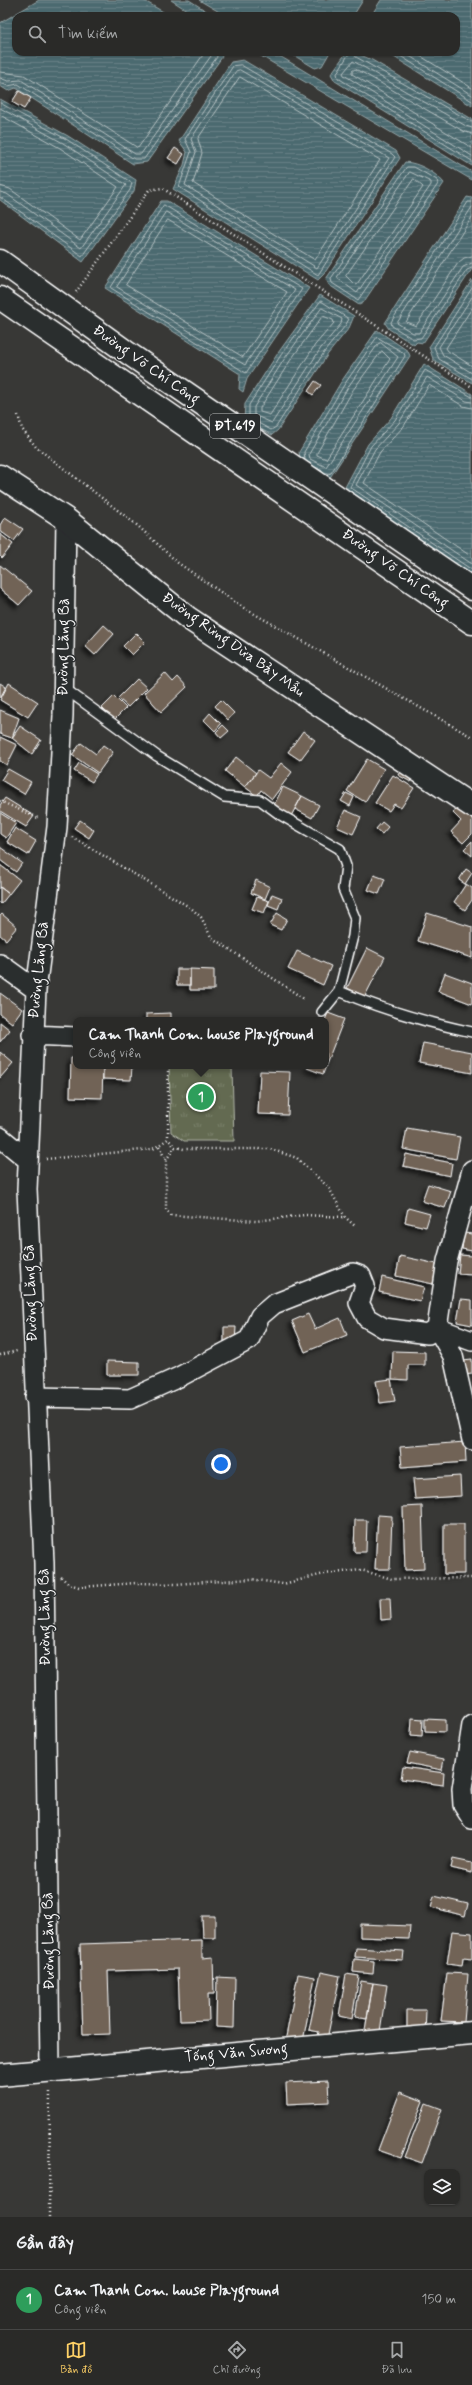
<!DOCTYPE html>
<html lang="vi">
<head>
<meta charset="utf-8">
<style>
  :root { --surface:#2a2a28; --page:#363634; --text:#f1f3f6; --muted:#a5a7a8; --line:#464645; --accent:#ffd166 }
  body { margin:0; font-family:Mynerve,sans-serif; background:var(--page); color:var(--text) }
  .controls { position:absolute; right:12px; bottom:12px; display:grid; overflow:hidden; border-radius:8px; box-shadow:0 1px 3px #0004 }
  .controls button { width:36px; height:36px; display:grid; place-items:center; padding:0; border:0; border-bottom:1px solid var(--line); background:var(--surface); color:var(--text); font:20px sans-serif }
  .you { position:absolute; left:221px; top:1464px; width:14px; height:14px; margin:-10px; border:3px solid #fff; border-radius:50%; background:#1a73e8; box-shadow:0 0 0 6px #1a73e833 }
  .badge { display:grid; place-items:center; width:26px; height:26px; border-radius:50%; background:var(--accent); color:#fff; font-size:13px; font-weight:700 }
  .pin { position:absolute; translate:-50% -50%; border:2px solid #fff; box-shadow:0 1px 4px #0006 }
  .popup { position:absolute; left:73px; top:1017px; width:256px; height:52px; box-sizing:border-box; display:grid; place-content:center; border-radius:8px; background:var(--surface); filter:drop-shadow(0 1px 3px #0005); font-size:13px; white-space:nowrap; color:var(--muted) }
  .popup b { font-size:15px; color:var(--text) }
  .popup::after { content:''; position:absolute; left:50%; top:100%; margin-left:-8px; border:8px solid transparent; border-top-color:var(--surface) }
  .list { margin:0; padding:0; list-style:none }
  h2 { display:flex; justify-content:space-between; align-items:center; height:52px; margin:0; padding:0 16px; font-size:17px }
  h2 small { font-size:13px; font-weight:400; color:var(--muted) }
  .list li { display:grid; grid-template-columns:26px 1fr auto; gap:12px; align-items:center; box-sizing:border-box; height:60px; padding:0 16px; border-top:1px solid var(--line) }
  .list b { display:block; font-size:15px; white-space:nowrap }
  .list p { margin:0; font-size:13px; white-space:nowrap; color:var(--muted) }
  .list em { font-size:13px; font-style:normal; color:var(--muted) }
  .icon { flex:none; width:22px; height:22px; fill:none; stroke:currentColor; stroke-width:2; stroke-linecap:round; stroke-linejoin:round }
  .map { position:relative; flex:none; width:472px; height:2217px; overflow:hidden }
  .search { position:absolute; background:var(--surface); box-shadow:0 1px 3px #0004; left:12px; right:12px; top:12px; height:44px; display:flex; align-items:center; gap:10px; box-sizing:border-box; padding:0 14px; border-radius:12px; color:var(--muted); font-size:15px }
  .sheet { height:112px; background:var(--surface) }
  nav { display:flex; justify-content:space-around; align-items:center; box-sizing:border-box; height:56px; border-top:1px solid var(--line); background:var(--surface); font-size:11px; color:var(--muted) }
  nav a { display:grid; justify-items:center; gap:2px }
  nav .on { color:var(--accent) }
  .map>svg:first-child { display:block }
  .park { fill:url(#park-tufts); stroke:#b1b5a8 }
  .water { fill:url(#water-rules); stroke:#94a6a9 }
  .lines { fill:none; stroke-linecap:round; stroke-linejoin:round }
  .shore { stroke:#b7c3c5; stroke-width:1 }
  .building { fill:#716357; stroke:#fff; filter:url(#shadow) }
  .service-casing { stroke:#fff; stroke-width:12 }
  .minor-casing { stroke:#fff; stroke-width:22 }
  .tertiary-casing { stroke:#fff; stroke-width:25 }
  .primary-casing { stroke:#fff; stroke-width:25 }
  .path { stroke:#fff; stroke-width:2.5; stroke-dasharray:1 3; stroke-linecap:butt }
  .service { stroke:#2a2d2e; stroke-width:9 }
  .minor { stroke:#2a2d2e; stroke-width:19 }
  .tertiary { stroke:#2a2d2e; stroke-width:22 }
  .primary { stroke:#2a2d2e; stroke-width:22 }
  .labels { text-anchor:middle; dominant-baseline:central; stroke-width:3; stroke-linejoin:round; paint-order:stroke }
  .shield { fill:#2a2d2e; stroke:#bfc0c0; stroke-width:1 }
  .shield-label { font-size:14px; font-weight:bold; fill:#fff }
  .street-label { font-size:15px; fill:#fff; stroke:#2a2d2e }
</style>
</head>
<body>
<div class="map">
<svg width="472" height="2217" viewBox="0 0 472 2217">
  <defs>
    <pattern id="park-tufts" width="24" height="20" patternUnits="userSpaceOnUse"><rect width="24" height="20" fill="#636b51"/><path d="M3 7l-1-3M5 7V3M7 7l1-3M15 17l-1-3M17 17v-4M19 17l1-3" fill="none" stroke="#7a816b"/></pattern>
    <pattern id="water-rules" width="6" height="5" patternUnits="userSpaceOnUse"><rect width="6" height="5" fill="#4c6a6f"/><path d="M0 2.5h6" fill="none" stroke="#678085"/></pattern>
    <filter id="shadow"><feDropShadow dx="-3.5" dy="3.5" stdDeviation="2" flood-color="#0009"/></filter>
  </defs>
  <rect width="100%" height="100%" fill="#383836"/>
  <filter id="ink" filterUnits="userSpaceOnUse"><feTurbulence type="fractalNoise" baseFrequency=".025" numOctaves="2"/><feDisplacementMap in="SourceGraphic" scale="8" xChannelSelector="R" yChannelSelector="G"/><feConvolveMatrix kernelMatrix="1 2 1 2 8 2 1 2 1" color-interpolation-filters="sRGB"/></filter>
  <g filter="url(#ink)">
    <path class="park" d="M169 1066H232L234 1141H184L171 1132Z"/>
    <path class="water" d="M39 0H143L170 16H16V52H220L222 57 147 162 133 164 16 88 8 91 0 86V23Z
      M171 0H189L214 16H196Z
      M199 0H363L353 16H226Z
      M381 0H472V106L386 52H456V16H371Z
      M254 52H273L472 172V180Z
      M288 52H330L322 66 315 68Z
      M354 52 372 60 472 119V166L335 81 331 74 346 53Z
      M243 60 396 151 400 158 324 274 318 280 173 189 184 165 187 152 179 141 231 62Z
      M0 99 68 136 136 180 134 191 83 262 0 200Z
      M405 162C419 163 435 172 444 183L363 303 359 305 329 285 326 279Z
      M467 197 472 198V269L423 343 417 342 414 345 389 329 385 323Z
      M161 201H167L309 288 247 379 243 392 239 389 240 374 105 288Z
      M472 280V383L437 362 433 359 429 347Z
      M320 295 354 316 349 328 328 354 278 430 272 435 244 420 245 404 278 353Z
      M377 330 408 351 410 356 329 479 301 464 299 452 341 382Z
      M424 364 472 394V575L344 489 368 444 391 418Z"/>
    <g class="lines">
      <path class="shore" d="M350 52 337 73 338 78 472 161
        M354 52 356 57 472 122
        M394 52 472 101
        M403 52 472 95
        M414 52 472 88
        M241 65 392 154 395 157 318 275 179 187 191 152 185 139 233 66Z
        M240 70 389 158 317 268 185 185 196 152 191 139 236 71Z
        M0 72 24 75 138 148 205 52
        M240 77 380 160 315 260 193 183 202 153 198 139Z
        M0 78 8 81 21 80 135 154H141L211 56V52
        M0 83 8 86 18 84 134 159H144L217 57 216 52
        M0 103 66 139 132 183 130 190 82 256 0 197
        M0 108 63 143 126 185 81 248 7 194 0 192
        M0 115 60 148 118 187 80 240 10 189 0 186
        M472 128 466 126 353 61 343 73 344 75 472 156
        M472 134 463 131 365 74 355 69 352 71V74L472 148
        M407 167H414L437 180 438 184 358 300 332 283 331 279Z
        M410 172 431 182V185L357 293 337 278Z
        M414 179 423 187 357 284 355 285 346 276Z
        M472 202H468L391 322 392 326 413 339 421 338 467 270 472 268
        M164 205 302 289 246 373 111 288Z
        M472 207 397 323 413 333H419L463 267 472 263
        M166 212 295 290 245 365 117 287Z
        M472 217 406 322 416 326 458 263 464 258 472 256
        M168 220 287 292 243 357 126 285Z
        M472 288 434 347 439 359 472 379
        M472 297 439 347 443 355 472 373
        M321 301 349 319 345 326 325 351 276 427 271 430 249 418V405L281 355Z
        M322 308 342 319 341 324 321 348 272 423 254 415V407L285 358Z
        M472 308 446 348 448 351 472 366
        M323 316 333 320 334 323 315 345 270 415 260 412V408L290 361Z
        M381 343 398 357 326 467 310 459 309 454 348 387 378 344Z
        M382 351 390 359 326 459 317 455V453L353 390Z
        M472 397 425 370 395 420 371 446 350 487 472 570
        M472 402 466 401 427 377 399 423 375 449 356 485 472 564
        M472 408 463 406 429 385 404 426 380 452 364 483 472 557
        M305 460 304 452 344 385 377 337 404 353 405 356 331 473 328 474 315 467"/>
    </g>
    <path class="building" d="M19 91 31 98 24 109 12 102Z
      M175 148 184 154 178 164 168 158Z
      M315 381 321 385 313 395 308 391Z
      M5 517 23 529 14 541 0 531V525Z
      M0 534 13 544 2 558 0 556Z
      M0 565 32 591 19 605 0 589Z
      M104 625 114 634 95 655 85 646Z
      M136 633 145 642 132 655 123 646Z
      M165 673 173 682 178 677 187 687 161 712 144 693Z
      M137 679 147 688 128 707 118 698Z
      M0 683 6 687 0 698Z
      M9 683 38 702 28 717 0 700Z
      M114 696 126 708 114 720 102 708Z
      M221 700 234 713 228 720 215 706Z
      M0 710 19 718 12 738 0 734Z
      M210 713 221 724 215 731 204 720Z
      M223 725 229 731 221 738 216 732Z
      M20 726 41 740 32 754 12 738Z
      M303 731 315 740 300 760 288 752Z
      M0 737 17 745 7 765 0 761Z
      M81 743 96 754 103 745 113 752 98 773 72 755Z
      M236 757 256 773 245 787 225 771Z
      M367 759 384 769 365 802 347 791Z
      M79 763 97 774 92 782 74 771Z
      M281 763 292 772 272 799 261 790 257 796 245 787 258 770 269 778Z
      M8 769 31 782 24 794 1 780Z
      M401 770 413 776 411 782 398 775Z
      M393 775 414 788 401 808 394 804 389 811 375 803Z
      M283 787 302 796 291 816 273 807Z
      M346 793 354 797 350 806 341 801Z
      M302 796 319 805 312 818 295 809Z
      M5 798 34 816 26 827 0 811V805Z
      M461 804 472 815V834L463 843 451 832 461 821 453 813Z
      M345 810 361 817 353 834 337 827Z
      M0 813 16 823 6 838 0 834Z
      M80 820 94 830 89 838 74 828Z
      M382 822 388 827 382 834 376 829Z
      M15 828 36 841 28 855 7 842Z
      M472 841V856L464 849Z
      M0 847 22 863 16 872 0 860Z
      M0 865 20 880 9 894 0 887Z
      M466 869 472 873 465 884 459 880Z
      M374 875 385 879 379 894 368 890Z
      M256 880 270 887 265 899 251 893Z
      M466 884 472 888V900L465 910 454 902Z
      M0 887 9 894 1 904 0 903Z
      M272 894 282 898 278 909 268 905Z
      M257 897 269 901 264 913 252 909Z
      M277 913 287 919 281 930 270 925Z
      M427 913 472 927V958L418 941Z
      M2 914 17 927 6 940 0 935V916Z
      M367 948 385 957 365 996 347 988Z
      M297 951 331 966 323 985 288 969Z
      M177 969H190V985H177Z
      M190 969 214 970V990H190Z
      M445 973 472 983V1004L438 991Z
      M0 993 22 1009 12 1023 0 1014Z
      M171 1013V1020H146V1014Z
      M328 1013 344 1019 326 1065 325 1020Z
      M0 1022 10 1030 0 1042Z
      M423 1043 472 1052V1073L419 1063Z
      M0 1052 13 1063 0 1078Z
      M71 1058H76V1066H103L102 1098 70 1097Z
      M103 1066H132L131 1080 103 1079Z
      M308 1066H326L323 1074 307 1068Z
      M260 1071 290 1072 288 1115 258 1114Z
      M407 1128 460 1137 456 1159 403 1149Z
      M406 1154 452 1163 450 1176 403 1166Z
      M428 1184 451 1191 445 1208 422 1201Z
      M408 1208 430 1214 426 1227 405 1222Z
      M464 1233 472 1234V1251L462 1249Z
      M460 1255 472 1256V1275L458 1274Z
      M400 1256 437 1264 433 1284 396 1276Z
      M382 1277 424 1287 420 1301 379 1292Z
      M461 1299 472 1300V1325L457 1322Z
      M308 1314 315 1329 340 1318 347 1335 305 1352 292 1321Z
      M224 1327H236L235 1342H224Z
      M393 1351 425 1352V1365H408V1380L392 1379Z
      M472 1359V1374L464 1375 463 1360Z
      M107 1361 139 1362V1375H107Z
      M391 1379 395 1401 380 1403 376 1381Z
      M465 1442 466 1462 402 1467 400 1447Z
      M460 1476 461 1496 415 1499 413 1479Z
      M422 1506 424 1569 405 1570 403 1507Z
      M378 1515 392 1516 390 1569H375Z
      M355 1520H367L366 1552H354Z
      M444 1524H464V1574H444Z
      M380 1598H390L391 1619 381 1620Z
      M412 1718 423 1719 422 1736 411 1735Z
      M425 1719 446 1720V1732L425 1731Z
      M410 1752 444 1759 442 1770 407 1763Z
      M403 1767 444 1773 443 1785 401 1779Z
      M453 1859 472 1863V1873L451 1868Z
      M434 1896 468 1904 465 1916 431 1907Z
      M202 1916H215V1938H203Z
      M360 1924 410 1926 409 1939 360 1937Z
      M452 1931 472 1933V1959L463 1958 462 1966 447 1964Z
      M202 1940V1958L213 1957 214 1994H208L209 2020 180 2021 178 1969 108 1971 110 2034 83 2035 80 1944Z
      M356 1948 404 1951 403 1960 355 1957Z
      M354 1959 374 1961 373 1974 353 1972Z
      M321 1972 340 1976 326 2044 316 2043 319 2032 309 2030Z
      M447 1973 468 1974 464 2022 441 2021Z
      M298 1974 315 1977 303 2041 286 2037Z
      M346 1974 359 1976 352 2019 339 2016Z
      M217 1977 235 1978 234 2028 216 2027Z
      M361 1981 373 1983 367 2019 355 2017Z
      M373 1983 387 1985 379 2038 364 2036Z
      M407 2010H426L425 2036 407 2035Z
      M328 2081 329 2102 287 2104 286 2083Z
      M400 2092 423 2101 401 2158 378 2150Z
      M426 2103 442 2109 422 2163 405 2157Z"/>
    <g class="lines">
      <g class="service-casing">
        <path id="service" d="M64 688 157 756 224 797 260 800 279 814 340 849 346 866 343 889 355 918 353 936 339 991 322 1012
          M339 991C383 1010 425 1022 472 1032"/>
      </g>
      <g class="minor-casing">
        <path id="minor" d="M0 964 36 990
          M32 1035 76 1037
          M0 1137 28 1160
          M472 1170 447 1261 437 1328 453 1356 472 1440
          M35 1397 130 1399 179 1377 249 1340 260 1316 274 1304 353 1273 361 1276 365 1286 359 1303 367 1318 384 1328 428 1334 437 1328 472 1341
          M472 1725 462 1789 463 1805 472 1819
          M50 2069 44 1563 27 1189 36 990 57 827 63 715 66 519"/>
      </g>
      <g class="tertiary-casing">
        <path id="tertiary" d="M0 476 66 519 188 618 472 806
          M0 2075 472 2033"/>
      </g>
      <g class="primary-casing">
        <path id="primary" d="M0 261 125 351 472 589
          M0 298 472 623"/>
      </g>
      <path class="path" d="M76 292 149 190 162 188 472 387
        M18 415 22 429 36 447 138 526 178 563 244 608 472 737
        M0 801 40 819
        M72 837 191 908 201 917 211 937 304 999
        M168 1067V1139
        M159 1146 166 1161V1209L171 1215 256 1221 305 1215 344 1217
        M46 1159 153 1149 168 1139 175 1147 184 1149H270L297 1158 329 1188 345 1217 356 1227
        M166 1160 175 1147
        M0 1355 17 1351
        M61 1577 69 1584 79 1587 136 1583 176 1584 251 1579 283 1584 324 1574 361 1570 392 1579 472 1578
        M49 2217 50 2090"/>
      <use href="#service" class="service"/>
      <use href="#minor" class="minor"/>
      <use href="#tertiary" class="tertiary"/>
      <use href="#primary" class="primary"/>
    </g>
  </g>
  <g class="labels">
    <rect class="shield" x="210" y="414" width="50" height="24" rx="3"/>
    <g class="shield-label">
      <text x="235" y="426">ĐT.619</text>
    </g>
    <g class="street-label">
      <text transform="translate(146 365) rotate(35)">Đường Võ Chí Công</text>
      <text transform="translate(395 569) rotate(35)">Đường Võ Chí Công</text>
      <text transform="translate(233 645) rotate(35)">Đường Rừng Dừa Bảy Mẫu</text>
      <text transform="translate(64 647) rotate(-89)">Đường Lăng Bà</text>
      <text transform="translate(39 970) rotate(-84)">Đường Lăng Bà</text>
      <text transform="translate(31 1293) rotate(-92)">Đường Lăng Bà</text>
      <text transform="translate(45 1617) rotate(-91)">Đường Lăng Bà</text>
      <text transform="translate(49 1941) rotate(-91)">Đường Lăng Bà</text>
      <text transform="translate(236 2053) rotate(-5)">Tống Văn Sương</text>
    </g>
  </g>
</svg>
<div class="controls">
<button><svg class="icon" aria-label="layers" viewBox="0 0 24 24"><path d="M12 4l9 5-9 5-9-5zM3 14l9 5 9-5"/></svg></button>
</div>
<div class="you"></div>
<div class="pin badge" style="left:201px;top:1097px;background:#2e9e5b">1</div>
<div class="popup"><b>Cam Thanh Com. house Playground</b>Công viên</div>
<div class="search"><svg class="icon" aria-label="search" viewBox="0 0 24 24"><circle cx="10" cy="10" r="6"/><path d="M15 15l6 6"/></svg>Tìm kiếm</div>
</div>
<section class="sheet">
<h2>Gần đây<small></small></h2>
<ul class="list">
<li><span class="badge" style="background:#2e9e5b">1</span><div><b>Cam Thanh Com. house Playground</b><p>Công viên</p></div><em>150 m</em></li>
</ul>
</section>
<nav>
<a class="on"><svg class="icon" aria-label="map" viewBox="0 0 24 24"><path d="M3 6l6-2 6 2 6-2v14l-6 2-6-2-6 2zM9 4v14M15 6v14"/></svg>Bản đồ</a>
<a><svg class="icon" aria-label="directions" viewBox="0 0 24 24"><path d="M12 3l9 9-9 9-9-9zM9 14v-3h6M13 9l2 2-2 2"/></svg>Chỉ đường</a>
<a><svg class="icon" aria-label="saved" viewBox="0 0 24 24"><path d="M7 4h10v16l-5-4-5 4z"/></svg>Đã lưu</a>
</nav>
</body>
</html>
